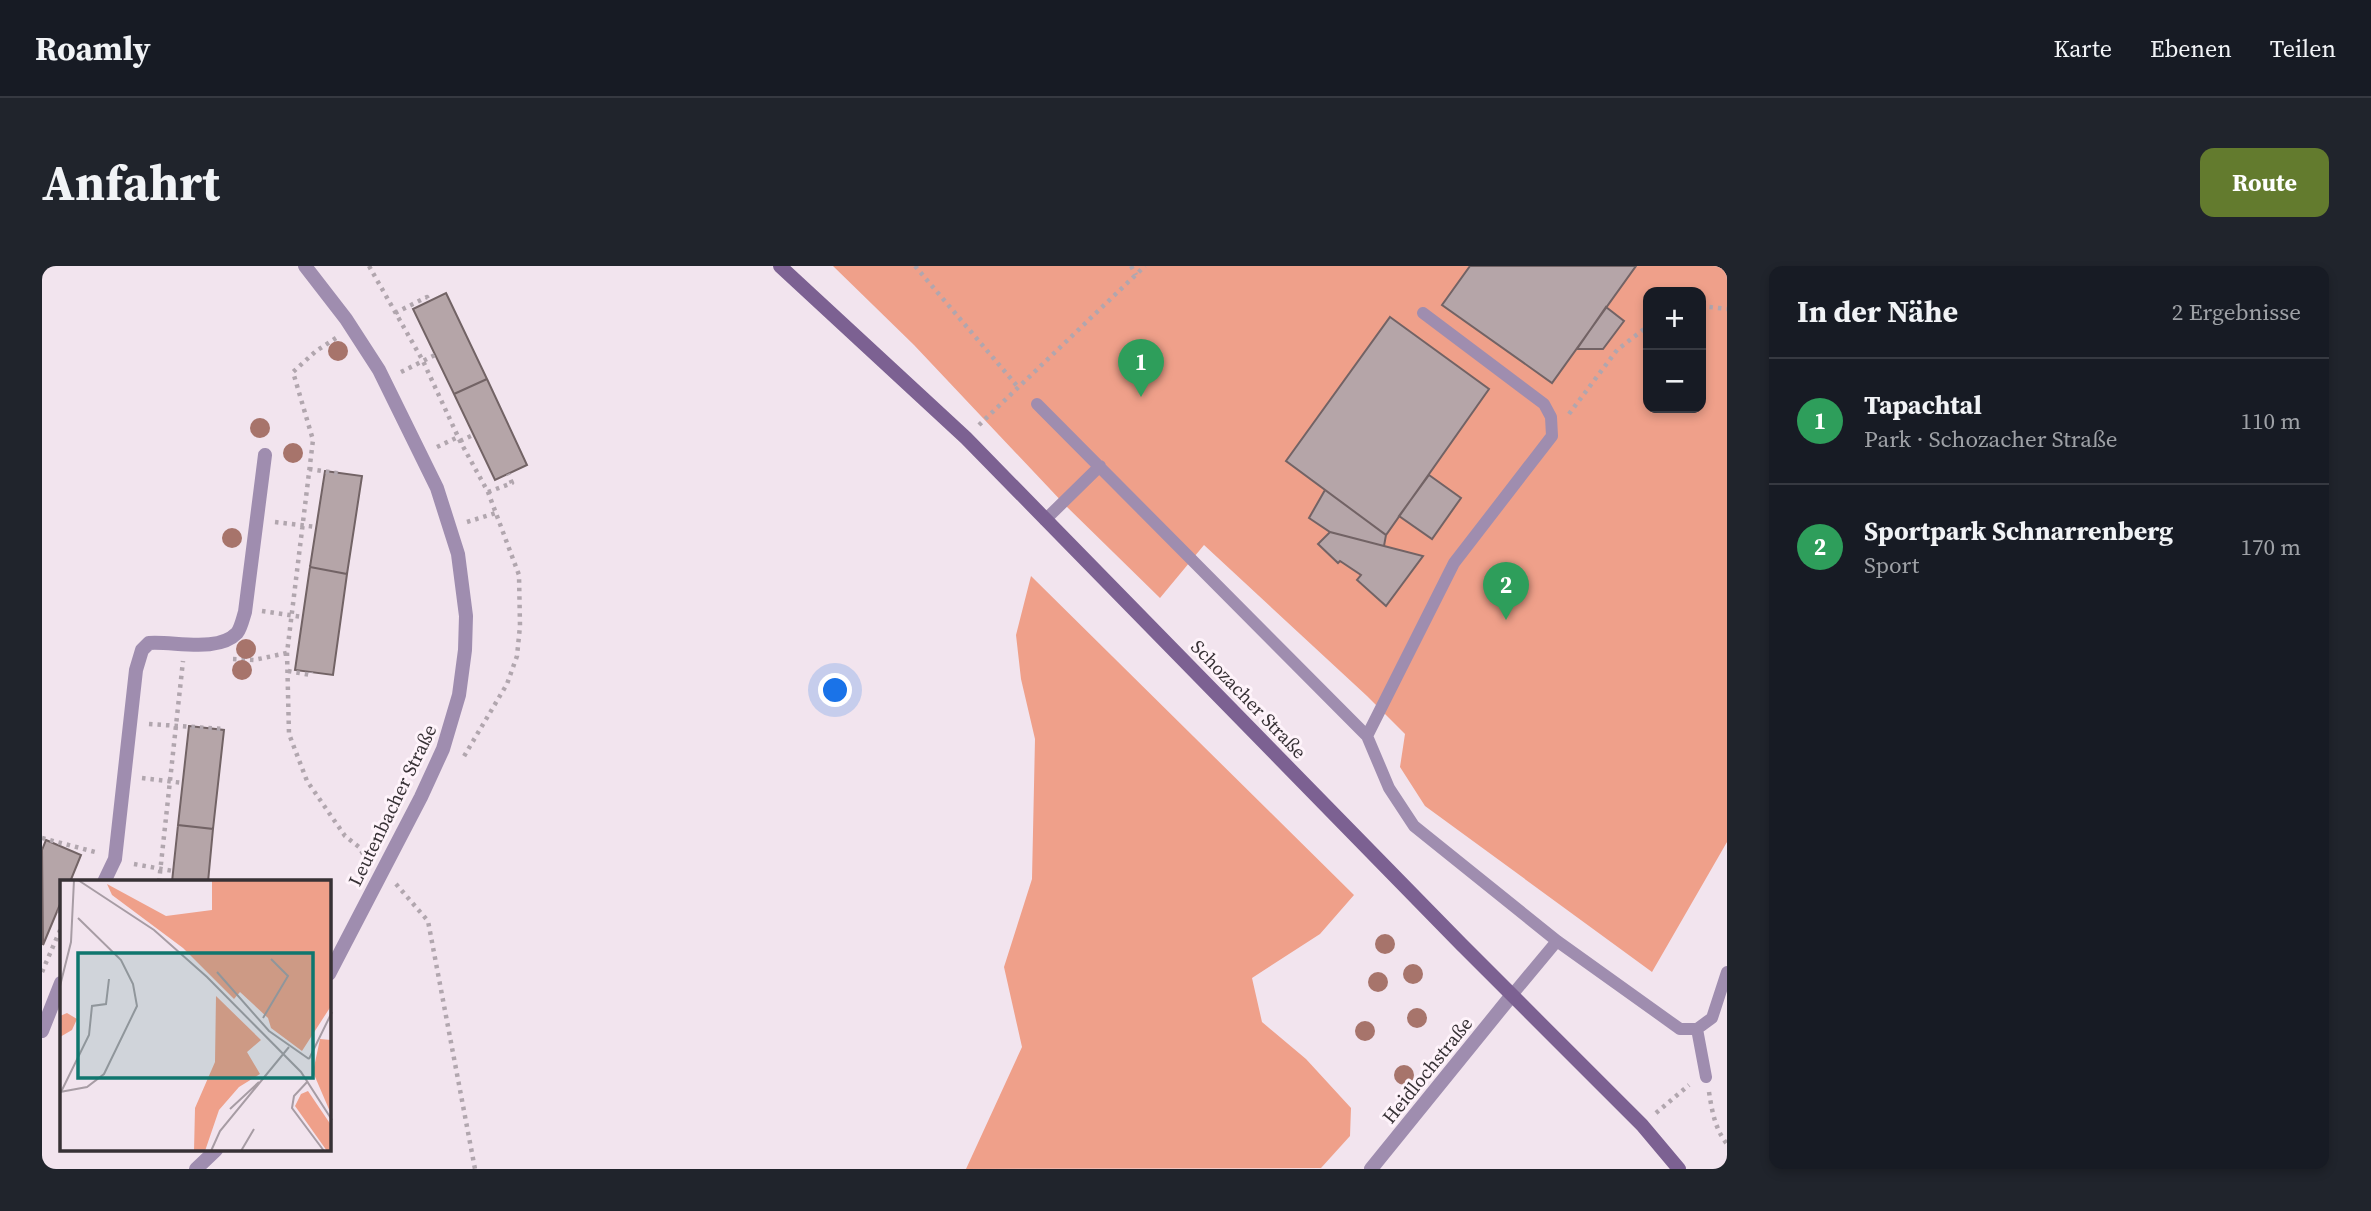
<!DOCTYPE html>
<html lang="de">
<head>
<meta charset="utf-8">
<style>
  :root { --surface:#171b24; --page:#20242c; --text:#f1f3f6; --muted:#9ea1a6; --line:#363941; --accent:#637b2e }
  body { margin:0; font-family:"Source Serif 4",serif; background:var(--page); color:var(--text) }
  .controls { position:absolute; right:21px; top:21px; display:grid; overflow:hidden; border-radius:14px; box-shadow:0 4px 10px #0003 }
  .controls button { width:63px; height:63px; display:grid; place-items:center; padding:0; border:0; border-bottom:2px solid var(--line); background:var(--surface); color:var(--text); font:35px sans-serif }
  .you { position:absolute; left:794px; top:425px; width:24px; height:24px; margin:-18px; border:5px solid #fff; border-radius:50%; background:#1a73e8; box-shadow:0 0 0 10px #1a73e833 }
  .badge { display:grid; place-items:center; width:46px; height:46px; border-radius:50%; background:var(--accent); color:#fff; font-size:23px; font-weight:700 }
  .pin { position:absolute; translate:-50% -58px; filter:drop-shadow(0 2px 4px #0008) }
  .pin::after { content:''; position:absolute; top:37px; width:24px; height:21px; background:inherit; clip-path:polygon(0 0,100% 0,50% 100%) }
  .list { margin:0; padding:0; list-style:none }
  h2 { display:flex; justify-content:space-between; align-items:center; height:91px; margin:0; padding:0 28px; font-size:30px }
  h2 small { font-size:23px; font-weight:400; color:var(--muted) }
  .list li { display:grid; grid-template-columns:46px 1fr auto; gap:21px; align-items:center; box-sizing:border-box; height:126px; padding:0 28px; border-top:2px solid var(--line) }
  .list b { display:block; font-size:26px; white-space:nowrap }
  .list p { margin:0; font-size:23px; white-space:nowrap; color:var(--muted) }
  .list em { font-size:23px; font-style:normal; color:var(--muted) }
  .map { position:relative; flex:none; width:1685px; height:903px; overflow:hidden; border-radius:14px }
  header { display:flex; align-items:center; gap:42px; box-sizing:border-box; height:98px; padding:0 35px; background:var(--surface); border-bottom:2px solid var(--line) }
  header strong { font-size:33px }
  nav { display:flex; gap:38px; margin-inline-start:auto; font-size:24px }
  .intro { display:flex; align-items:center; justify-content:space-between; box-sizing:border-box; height:168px; padding:0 42px }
  h1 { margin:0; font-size:49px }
  .button { padding:18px 32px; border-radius:14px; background:var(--accent); color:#fff; font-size:24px; font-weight:700 }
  main { display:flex; gap:42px; padding:0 42px }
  aside { flex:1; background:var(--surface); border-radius:14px; box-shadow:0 4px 10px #0003 }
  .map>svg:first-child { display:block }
  .green { fill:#efa08a; fill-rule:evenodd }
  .building { fill:#b5a5a8; stroke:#726365; stroke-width:2 }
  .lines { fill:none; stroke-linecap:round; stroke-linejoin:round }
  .path { stroke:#b1a6ae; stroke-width:4.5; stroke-dasharray:3.5 5; stroke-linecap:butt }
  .service { stroke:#9f8daf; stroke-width:12 }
  .minor { stroke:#9f8daf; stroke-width:14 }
  .secondary { stroke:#7c6192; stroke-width:14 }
  .tree { fill:#a7746b }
  .labels { text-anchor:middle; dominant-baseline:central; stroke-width:6; stroke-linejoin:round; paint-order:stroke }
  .street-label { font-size:19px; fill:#373135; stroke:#fef3fa }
  .inset-road { fill:none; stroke:#a79ca4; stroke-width:2 }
  .view { fill:#0f766e; fill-opacity:0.15; stroke:#0f766e; stroke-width:3.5 }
  .inset-edge { fill:none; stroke:#373135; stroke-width:3.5 }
</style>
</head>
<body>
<header>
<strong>Roamly</strong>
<nav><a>Karte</a><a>Ebenen</a><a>Teilen</a></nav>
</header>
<div class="intro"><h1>Anfahrt</h1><a class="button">Route</a></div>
<main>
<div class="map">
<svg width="1685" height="903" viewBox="0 0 1685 903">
  <rect width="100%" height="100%" fill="#f2e4ee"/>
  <path class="green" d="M791 0H1685V576L1610 706 1383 540 1358 501 1363 468 1325 430 1162 279 1118 332 1024 240 872 79ZM1606 26H1659V142H1606Z
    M989 310 1312 629 1278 668 1210 712 1220 756 1264 793 1309 842 1308 870 1279 902 924 903 980 781 962 701 990 613 993 473 979 413 974 369Z"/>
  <path class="building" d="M1428 0H1594L1510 117 1400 39Z
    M404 27 445 113 412 128 371 43Z
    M1564 41 1582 55 1561 83H1535Z
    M1348 51 1447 123 1344 269 1244 195Z
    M445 113 485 199 453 214 412 128Z
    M283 205 320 210 305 308 268 301Z
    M1387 209 1419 232 1390 273 1357 250Z
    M1283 224 1344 269 1342 280 1288 266 1267 252Z
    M1288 266 1342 280 1381 290 1344 340 1315 314 1319 309 1298 295 1296 297 1276 278Z
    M268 301 305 308 291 409 253 404Z
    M147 460 182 464 171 563 136 559Z
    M136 559 171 563 166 616H130Z
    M4 574 39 589 28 616H19V636L1 679 0 584Z"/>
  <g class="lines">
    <path class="path" d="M327 0 381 95 418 175 446 226 477 309 478 360 475 390 465 418 421 492
      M873 0 976 121
      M1089 0 1094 9
      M1659 40 1685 43
      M353 47 385 31 387 35
      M294 72 274 85 251 106 271 174 245 387 247 468 265 515 303 570 317 581 325 595
      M359 106 393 89
      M1527 148 1575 84 1606 60
      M937 159 1103 0
      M418 175 431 169
      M395 181 416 171
      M267 203 300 208
      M446 226 470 217 466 208
      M233 256 274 261
      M425 256 454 247
      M220 345 261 351
      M191 393 212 394 245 387
      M246 405 269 409V406
      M107 458 182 463
      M100 512 141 517
      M0 572 57 587
      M92 598 131 605
      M117 616 141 395
      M354 618 386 655 433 903
      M16 644 19 645
      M0 706 19 662
      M1667 826C1670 845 1673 863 1685 878
      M1614 847 1647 819"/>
    <path class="service" d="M995 138 1325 470 1347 522 1372 560 1515 675 1638 763H1655L1670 752 1685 706
      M1003 254 1058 200
      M1325 470 1412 297 1510 170 1509 151 1502 138 1381 47
      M1470 729 1515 675
      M1655 763 1664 811"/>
    <path class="minor" d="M263 0 304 53 337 104 395 222 416 288 424 350 423 384 417 429 401 483 379 531 287 708
      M62 616 73 593 94 404 100 384 107 377C132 375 176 387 195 367 199 362 201 352 203 346L223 189
      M0 765 19 717
      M154 903 174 884
      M1329 903 1470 729"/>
    <path class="secondary" d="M738 0 924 172 1419 678 1600 859 1637 903"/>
  </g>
  <g class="tree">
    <circle cx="296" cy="85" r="10"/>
    <circle cx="218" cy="162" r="10"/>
    <circle cx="251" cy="187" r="10"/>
    <circle cx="190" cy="272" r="10"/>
    <circle cx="204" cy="383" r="10"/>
    <circle cx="200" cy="404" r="10"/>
    <circle cx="1343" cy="678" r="10"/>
    <circle cx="1371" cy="708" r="10"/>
    <circle cx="1336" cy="716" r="10"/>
    <circle cx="1375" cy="752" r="10"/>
    <circle cx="1323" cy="765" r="10"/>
    <circle cx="1362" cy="809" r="10"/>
  </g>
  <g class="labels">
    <g class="street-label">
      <text transform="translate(1207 433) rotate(46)">Schozacher Straße</text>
      <text transform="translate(350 539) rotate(-64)">Leutenbacher Straße</text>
      <text transform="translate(1385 804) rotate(-51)">Heidlochstraße</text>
    </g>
  </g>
  <g transform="translate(18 614)">
    <rect width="271" height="271" fill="#f2e4ee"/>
    <path d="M152 0H271V126L242 171 211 148 208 138 180 112 174 119 123 68 52 15 47 4 106 36 152 30ZM156 116 201 160 187 172 200 194 179 207 159 230 145 271H134L135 228 155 182ZM7 133 17 139 12 150 0 157V136ZM260 159 271 160V234L253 192ZM248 211 271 245V271H267L235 226 241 214Z" fill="#efa08a"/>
    <path class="inset-road" d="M18 0 94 50 147 97 241 192 272 240M157 92 209 151 249 179M0 106 11 62 14 0M203 138 228 96 211 79M249 179 272 132M248 201 234 216 232 228 264 271M0 212 27 207 44 194 77 126 73 104 61 80 18 38M1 212 29 155 32 126 46 124 49 99M170 229 199 202M151 271 160 251 229 167M181 271 194 249"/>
    <path class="view" d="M18 73H253V198H18Z"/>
    <rect width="271" height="271" class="inset-edge"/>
  </g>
</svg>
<div class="controls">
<button>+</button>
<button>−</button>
</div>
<div class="you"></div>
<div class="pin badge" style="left:1099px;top:131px;background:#2e9e5b">1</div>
<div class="pin badge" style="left:1464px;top:354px;background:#2e9e5b">2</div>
</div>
<aside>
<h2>In der Nähe<small>2 Ergebnisse</small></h2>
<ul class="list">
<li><span class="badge" style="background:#2e9e5b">1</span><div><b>Tapachtal</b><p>Park · Schozacher Straße</p></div><em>110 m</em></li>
<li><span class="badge" style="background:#2e9e5b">2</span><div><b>Sportpark Schnarrenberg</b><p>Sport</p></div><em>170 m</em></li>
</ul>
</aside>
</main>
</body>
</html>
